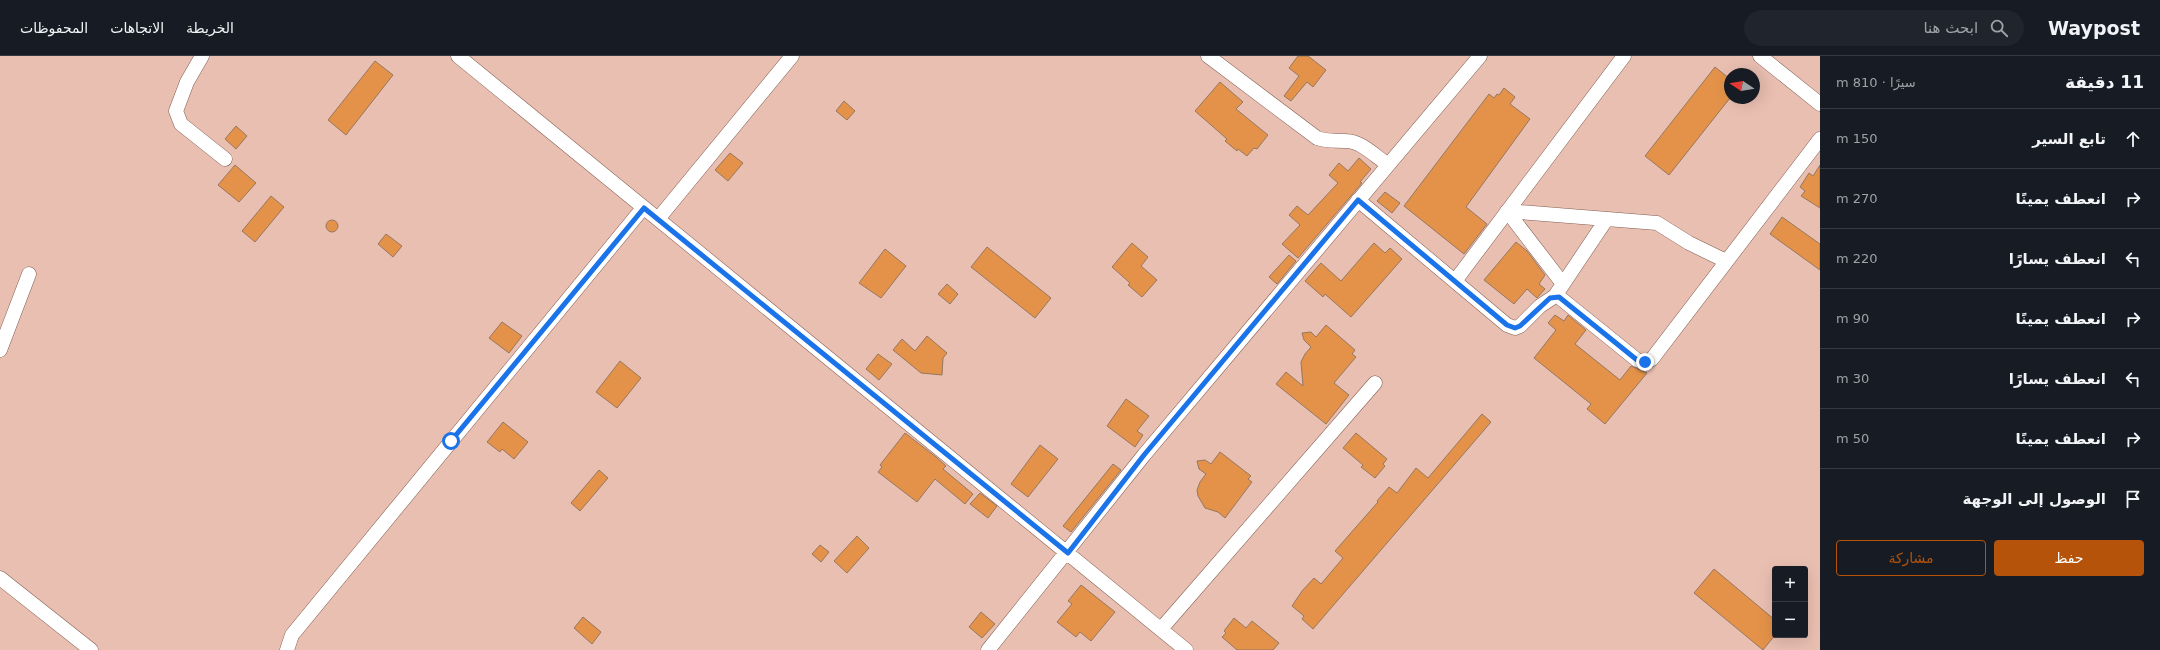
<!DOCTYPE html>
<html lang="ar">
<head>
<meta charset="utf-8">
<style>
  :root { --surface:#171b24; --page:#20242c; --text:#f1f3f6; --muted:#9ea1a6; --line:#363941; --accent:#b45309 }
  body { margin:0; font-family:"DejaVu Sans","Noto Naskh Arabic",sans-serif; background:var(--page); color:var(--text); direction:rtl }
  .controls { position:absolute; right:12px; bottom:12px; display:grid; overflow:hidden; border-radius:4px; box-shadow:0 4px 16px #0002 }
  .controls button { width:36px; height:36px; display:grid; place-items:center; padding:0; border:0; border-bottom:1px solid var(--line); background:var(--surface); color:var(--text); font:20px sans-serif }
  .compass { position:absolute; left:1724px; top:12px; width:36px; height:36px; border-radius:50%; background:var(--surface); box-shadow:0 4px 16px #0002; rotate:282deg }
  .stop { position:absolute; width:12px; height:12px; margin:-9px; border:3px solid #1a73e8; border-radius:50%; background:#fff }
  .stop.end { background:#1a73e8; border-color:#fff; box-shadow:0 1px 4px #0008 }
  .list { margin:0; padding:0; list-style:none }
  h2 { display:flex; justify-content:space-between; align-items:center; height:52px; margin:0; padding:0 16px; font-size:17px }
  h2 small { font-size:13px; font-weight:400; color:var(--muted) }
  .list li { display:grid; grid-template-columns:26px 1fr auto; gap:12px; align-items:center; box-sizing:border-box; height:60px; padding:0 16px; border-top:1px solid var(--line) }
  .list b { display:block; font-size:15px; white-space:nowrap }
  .list em { font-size:13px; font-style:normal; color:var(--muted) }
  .actions { display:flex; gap:8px; padding:12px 16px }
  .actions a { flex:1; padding:9px 0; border:1px solid var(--accent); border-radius:4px; text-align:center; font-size:14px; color:var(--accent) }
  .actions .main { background:var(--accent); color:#fff }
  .icon { flex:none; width:22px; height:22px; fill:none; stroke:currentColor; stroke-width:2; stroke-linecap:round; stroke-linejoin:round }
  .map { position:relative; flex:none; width:1820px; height:594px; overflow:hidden; direction:ltr }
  header { display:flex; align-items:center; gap:24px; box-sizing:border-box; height:56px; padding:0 20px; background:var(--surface); border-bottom:1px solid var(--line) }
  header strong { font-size:19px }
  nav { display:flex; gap:22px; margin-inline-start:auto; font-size:14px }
  .search { width:280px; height:36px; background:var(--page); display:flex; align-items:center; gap:10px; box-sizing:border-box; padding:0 14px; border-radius:22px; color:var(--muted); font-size:15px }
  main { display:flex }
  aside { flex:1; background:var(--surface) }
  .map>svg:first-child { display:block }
  .building { fill:#e49249; stroke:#96775f }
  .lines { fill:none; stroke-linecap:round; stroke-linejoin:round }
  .minor-casing { stroke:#835e52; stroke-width:15 }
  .minor { stroke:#fff; stroke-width:14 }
  .route { stroke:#1a73e8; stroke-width:5 }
</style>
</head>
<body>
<header>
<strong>Waypost</strong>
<div class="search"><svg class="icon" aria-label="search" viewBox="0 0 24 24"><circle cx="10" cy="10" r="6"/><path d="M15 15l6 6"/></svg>ابحث هنا</div>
<nav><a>الخريطة</a><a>الاتجاهات</a><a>المحفوظات</a></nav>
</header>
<main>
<aside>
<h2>11 دقيقة<small>سيرًا · 810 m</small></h2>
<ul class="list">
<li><svg class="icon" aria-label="ahead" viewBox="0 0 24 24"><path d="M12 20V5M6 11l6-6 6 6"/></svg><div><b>تابع السير</b></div><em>150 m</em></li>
<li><svg class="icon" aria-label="right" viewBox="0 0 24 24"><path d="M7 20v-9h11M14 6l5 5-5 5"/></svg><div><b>انعطف يمينًا</b></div><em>270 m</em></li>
<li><svg class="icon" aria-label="left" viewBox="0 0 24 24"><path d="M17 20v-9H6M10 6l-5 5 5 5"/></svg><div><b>انعطف يسارًا</b></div><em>220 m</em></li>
<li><svg class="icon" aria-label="right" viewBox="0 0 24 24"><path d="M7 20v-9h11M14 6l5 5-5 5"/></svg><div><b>انعطف يمينًا</b></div><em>90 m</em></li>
<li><svg class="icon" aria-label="left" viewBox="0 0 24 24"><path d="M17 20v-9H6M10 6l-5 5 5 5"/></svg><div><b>انعطف يسارًا</b></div><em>30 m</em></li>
<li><svg class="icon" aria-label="right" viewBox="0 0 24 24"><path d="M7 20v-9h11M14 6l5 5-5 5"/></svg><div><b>انعطف يمينًا</b></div><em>50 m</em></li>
<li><svg class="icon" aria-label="arrive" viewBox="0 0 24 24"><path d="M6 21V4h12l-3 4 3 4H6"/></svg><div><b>الوصول إلى الوجهة</b></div></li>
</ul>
<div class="actions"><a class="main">حفظ</a><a>مشاركة</a></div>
</aside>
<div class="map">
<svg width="1820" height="594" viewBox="0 0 1820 594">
  <rect width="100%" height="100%" fill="#e9bfb1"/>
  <path class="building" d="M1298 0H1308L1326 14 1313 31 1307 26 1291 45 1284 40 1299 20 1289 12Z
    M375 5 393 19 346 79 328 64Z
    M1715 11 1730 23V42L1669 119 1645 100Z
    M1220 26 1243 46 1236 53 1268 79 1257 93 1254 92 1247 100 1238 93 1237 95 1225 85 1227 83 1195 55Z
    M1504 32 1515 41 1510 48 1530 63 1466 151 1487 168 1464 198 1404 150 1489 38 1494 42 1497 38 1499 39Z
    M844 45 855 55 847 64 836 55Z
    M236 70 247 80 236 93 225 83Z
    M730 97 743 107 728 125 715 114Z
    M1359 102 1371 113 1360 126 1362 127 1298 202 1282 188 1300 169 1289 159 1297 150 1308 159 1338 127 1329 119 1339 107 1348 115Z
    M235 109 256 127 239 146 218 129Z
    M1820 109V152L1801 140 1805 135 1800 131 1809 117 1813 120Z
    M1385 136 1400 147 1392 157 1377 145Z
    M271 140 284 151 255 186 242 175Z
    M1782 161 1820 188V214L1770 178Z
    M326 170a6 6 0 1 1 12 0a6 6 0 1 1-12 0Z
    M386 178 402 190 393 201 378 188Z
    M1516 186 1527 195 1545 219 1539 228 1545 233 1537 242 1527 233 1514 248 1484 224Z
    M1132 187 1148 201 1141 210 1157 224 1142 241 1128 229 1130 227 1112 211Z
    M1374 187 1385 197 1390 192 1402 203 1351 261 1325 238 1323 241 1305 225 1321 207 1341 225Z
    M987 191 1051 242 1035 262 971 211Z
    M885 193 906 210 881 242 859 227Z
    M1289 199 1296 205 1277 228 1269 221Z
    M947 228 958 238 950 248 938 238Z
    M1555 259 1564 265 1568 259 1586 274 1575 288 1620 324 1631 310 1647 317 1605 368 1587 353 1591 348 1534 302 1556 274 1548 267Z
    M502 266 522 280 509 297 489 282Z
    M1326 269 1355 294 1352 298 1356 301 1334 327 1349 339 1326 368 1276 328 1286 316 1303 330 1301 306 1305 298 1311 291 1304 284 1302 277 1311 276 1316 281Z
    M927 280 947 297 943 302 942 319 921 317 893 294 902 283 915 295Z
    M878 298 892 308 879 324 866 313Z
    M620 305 641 322 617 352 596 336Z
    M1126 343 1149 360 1137 375 1143 379 1135 391 1107 370Z
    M1482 358 1491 366 1313 573 1302 563 1304 560 1292 550 1302 535 1314 522 1321 528 1343 502 1335 495 1378 446 1377 445 1389 431 1397 437 1416 412 1428 422Z
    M503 366 528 386 514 403 502 393 500 396 487 386Z
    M905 377 936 401 946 410 943 413 973 438 965 448 935 423 917 446 878 416 882 411 880 409Z
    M1356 377 1387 403 1383 408 1385 410 1375 422 1361 411 1363 409 1343 392Z
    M1040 389 1058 403 1028 441 1011 428Z
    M1220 396 1251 420 1248 423 1252 426 1225 462 1218 456 1205 452 1198 440 1197 434 1200 426 1206 418 1199 413 1197 405 1205 404 1211 408Z
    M1113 408 1121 414 1071 476 1063 470Z
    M599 414 608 422 580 455 571 447Z
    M980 437 997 450 988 462 970 448Z
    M857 480 869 492 847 517 834 505Z
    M820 489 829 496 821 506 812 498Z
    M1714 513 1775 564V579L1763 594 1694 537Z
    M1081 529 1115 556 1091 585 1080 576 1076 581 1057 566 1072 548 1068 545Z
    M981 556 995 568 982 582 969 571Z
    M583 561 601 576 592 588 574 572Z
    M1234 562 1246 572 1252 565 1279 587 1273 594H1237L1222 581 1226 577 1224 575Z"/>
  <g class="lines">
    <g class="minor-casing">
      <path id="minor" d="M202 0 187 26 176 55 181 68 225 103
        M458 0 1186 594
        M1208 0 1317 82C1329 86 1334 84 1346 85 1361 85 1375 100 1387 108
        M1760 0 1820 48
        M1358 144 1507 269 1515 272 1520 270 1540 250 1555 240 1606 164
        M1507 155 1657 167 1689 187 1726 205
        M1507 155 1563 228
        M658 163 792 0
        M1455 225 1624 0
        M1555 240 1559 241 1637 304 1645 307 1652 303 1820 83
        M0 294 29 218
        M0 522 91 594
        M1161 573 1375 327
        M287 594 292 579 643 152
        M988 594 1144 399 1480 0"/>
    </g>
    <use href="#minor" class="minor"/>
  </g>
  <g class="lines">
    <path class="route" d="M451 385 644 152 1068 497 1144 399 1358 144 1507 269 1515 272 1520 270 1550 242 1559 241 1637 304 1645 306"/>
  </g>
</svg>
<div class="controls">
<button>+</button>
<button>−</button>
</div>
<svg class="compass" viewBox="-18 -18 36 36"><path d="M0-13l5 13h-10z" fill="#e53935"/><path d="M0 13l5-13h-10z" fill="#9ea1a6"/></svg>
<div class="stop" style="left:451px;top:385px"></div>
<div class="stop end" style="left:1645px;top:306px"></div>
</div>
</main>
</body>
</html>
